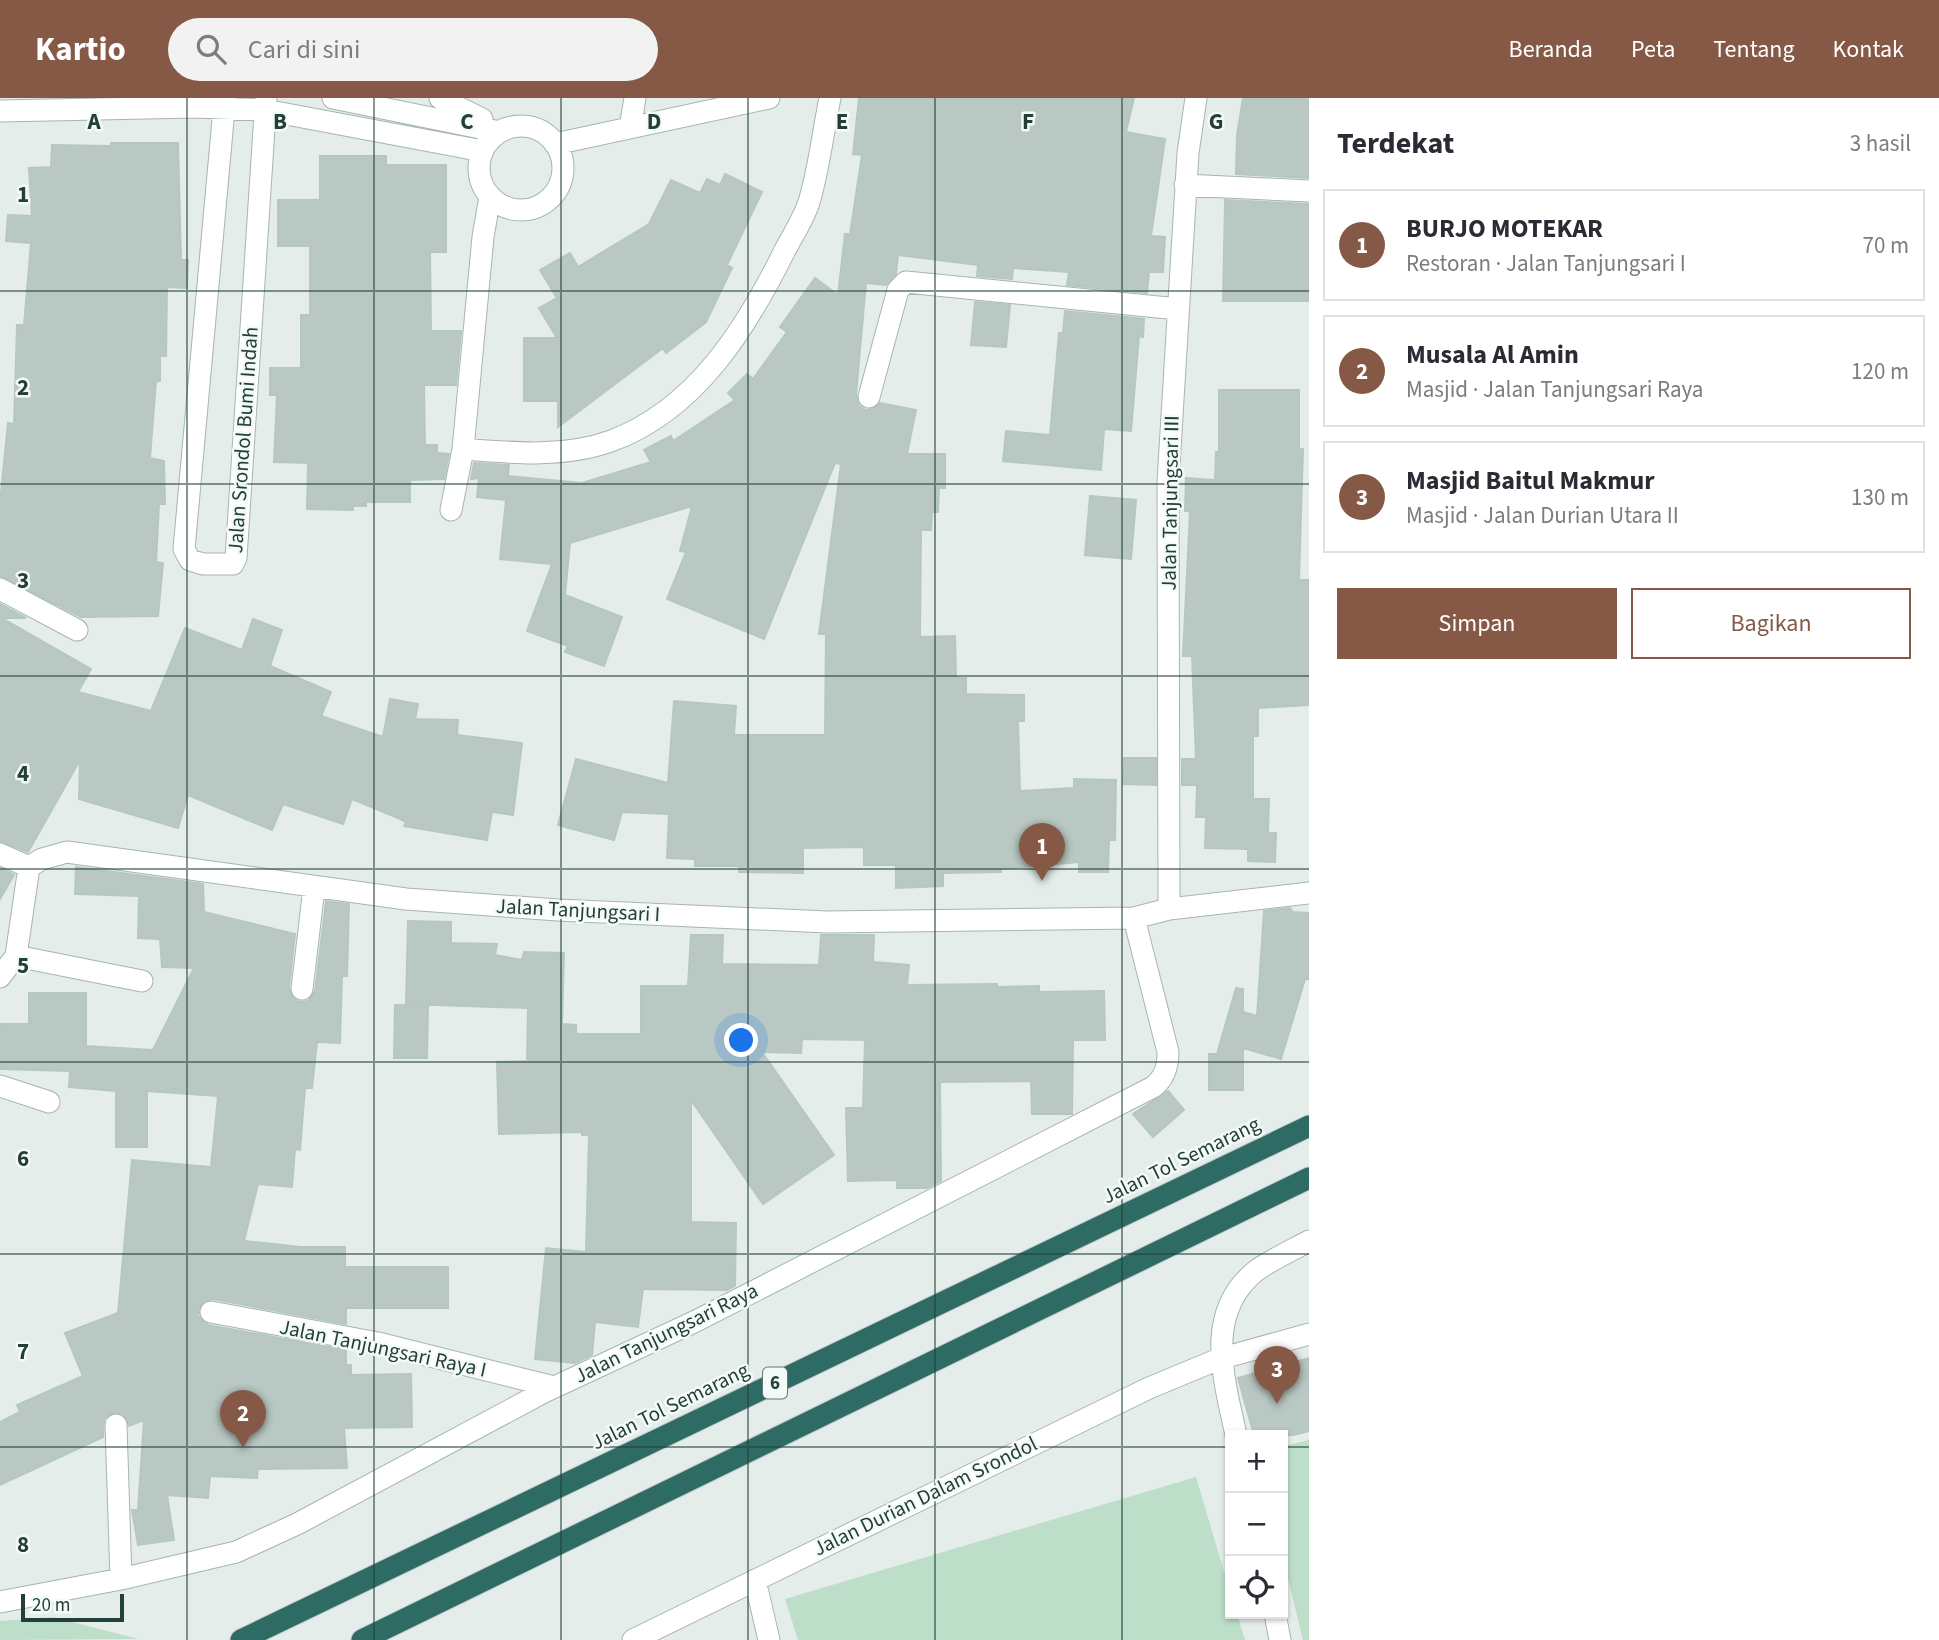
<!DOCTYPE html>
<html lang="id">
<head>
<meta charset="utf-8">
<style>
  :root { --surface:#fff; --page:#f2f2f3; --text:#2b2b33; --muted:#7c7c81; --line:#e1e1e2; --accent:#855946 }
  body { margin:0; font-family:"Source Sans 3",sans-serif; background:var(--page); color:var(--text) }
  .controls { position:absolute; right:21px; bottom:21px; display:grid; overflow:hidden; border-radius:0px; box-shadow:0 2px 5px #0004 }
  .controls button { width:63px; height:63px; display:grid; place-items:center; padding:0; border:0; border-bottom:2px solid var(--line); background:var(--surface); color:var(--text); font:35px sans-serif }
  .scale { position:absolute; left:21px; bottom:18px; width:103px; box-sizing:border-box; padding-left:7px; border:4px solid #233f3a; border-top:0; font-size:19px; line-height:24px; white-space:nowrap; color:#233f3a; -webkit-text-stroke:5px #f4faf7; paint-order:stroke }
  .you { position:absolute; left:742px; top:943px; width:24px; height:24px; margin:-18px; border:5px solid #fff; border-radius:50%; background:#1a73e8; box-shadow:0 0 0 10px #1a73e833 }
  .badge { display:grid; place-items:center; width:46px; height:46px; border-radius:50%; background:var(--accent); color:#fff; font-size:23px; font-weight:700 }
  .pin { position:absolute; translate:-50% -58px; filter:drop-shadow(0 2px 4px #0008) }
  .pin::after { content:''; position:absolute; top:37px; width:24px; height:21px; background:inherit; clip-path:polygon(0 0,100% 0,50% 100%) }
  .list { margin:0; padding:0; list-style:none }
  h2 { display:flex; justify-content:space-between; align-items:center; height:91px; margin:0; padding:0 28px; font-size:30px }
  h2 small { font-size:23px; font-weight:400; color:var(--muted) }
  .list li { display:grid; grid-template-columns:46px 1fr auto; gap:21px; align-items:center; box-sizing:border-box; height:112px; margin:0 14px 14px; padding:0 14px; border:2px solid var(--line); border-radius:0px }
  .list b { display:block; font-size:26px; white-space:nowrap }
  .list p { margin:0; font-size:23px; white-space:nowrap; color:var(--muted) }
  .list em { font-size:23px; font-style:normal; color:var(--muted) }
  .actions { display:flex; gap:14px; padding:21px 28px }
  .actions a { flex:1; padding:16px 0; border:2px solid var(--accent); border-radius:0px; text-align:center; font-size:24px; color:var(--accent) }
  .actions .main { background:var(--accent); color:#fff }
  .icon { flex:none; width:38px; height:38px; fill:none; stroke:currentColor; stroke-width:2; stroke-linecap:round; stroke-linejoin:round }
  .map { position:relative; flex:none; width:1309px; height:1542px; overflow:hidden }
  header { display:flex; align-items:center; gap:42px; box-sizing:border-box; height:98px; padding:0 35px; background:var(--accent); color:#fff }
  header strong { font-size:33px }
  nav { display:flex; gap:38px; margin-inline-start:auto; font-size:24px }
  .search { width:490px; height:63px; background:var(--page); display:flex; align-items:center; gap:18px; box-sizing:border-box; padding:0 24px; border-radius:38px; color:var(--muted); font-size:26px }
  main { display:flex }
  aside { flex:1; background:var(--surface) }
  .map>svg:first-child { display:block }
  .green { fill:#bddec9 }
  .building { fill:#b9c8c3; stroke:#b6c7c2; stroke-width:2 }
  .lines { fill:none; stroke-linecap:round; stroke-linejoin:round }
  .minor-casing { stroke:#a6b5b2; stroke-width:23 }
  .highway-casing { stroke:#c1c9c8; stroke-width:23 }
  .minor { stroke:#fff; stroke-width:21 }
  .highway { stroke:#2e6b65; stroke-width:21 }
  .grid { fill:none; stroke:#233f3a; stroke-width:2; stroke-opacity:0.55 }
  .labels { text-anchor:middle; dominant-baseline:central; stroke-width:5; stroke-linejoin:round; paint-order:stroke }
  .shield { fill:#f4faf7; stroke:#627773; stroke-width:2 }
  .shield-label { font-size:19px; font-weight:bold; fill:#233f3a }
  .street-label { font-size:21px; fill:#233f3a; stroke:#f4faf7 }
  .grid-label { font-size:23px; text-anchor:middle; font-weight:bold; fill:#233f3a; stroke:#f4faf7; stroke-width:5; stroke-linejoin:round; paint-order:stroke }
</style>
</head>
<body>
<header>
<strong>Kartio</strong>
<div class="search"><svg class="icon" aria-label="search" viewBox="0 0 24 24"><circle cx="10" cy="10" r="6"/><path d="M15 15l6 6"/></svg>Cari di sini</div>
<nav><a>Beranda</a><a>Peta</a><a>Tentang</a><a>Kontak</a></nav>
</header>
<main>
<div class="map">
<svg width="1309" height="1542" viewBox="0 0 1309 1542">
  <rect width="100%" height="100%" fill="#e4edea"/>
  <path class="green" d="M1309 1342V1542H1303L1283 1460V1348Z
    M1196 1379 1230 1494V1516H1237L1245 1542H798L785 1501Z
    M53 1519 138 1541 0 1542V1523Z"/>
  <path class="building" d="M859 0H1134L1126 34 1165 41 1151 138 1165 139 1163 174H1149L1147 195 1067 187 1069 174 1013 170 1012 181 977 178 978 167 898 157 896 176 886 187 866 185 856 296 859 308 866 312 873 311 880 305 916 312 907 356H945V390H939L938 414H932L931 432H921L920 539 955 538 956 580H966V596L1024 597V623H1018L1020 693 1074 690V681L1116 682 1115 742H1109L1108 774H1079V764L1001 771V774L943 775V788L896 790V767H864V749L803 750V775L739 774V768H695V761L667 760 669 716 622 714 614 742 558 727 576 661 668 685 674 603 736 608 734 637H825L826 536H819L841 366 835 365 764 541 667 501 686 454 680 453 692 408 570 445 565 497 622 519 604 568 565 554 568 548 527 533 552 466 500 461 506 402 477 399 479 380 471 381 474 365 509 367 508 378 582 385 651 364 644 352 671 338 673 343 735 302 728 295 747 276 753 281 787 234 780 229 815 180 838 197 845 136H850L862 57 853 56Z
    M1243 0H1309V80L1236 76 1237 37Z
    M111 45H178L181 162H188L187 190 167 189 166 258H160V283H156L150 360 164 363 165 406H159L156 464 163 465 158 518 81 519 0 478V405L8 325 14 326 17 227H24L31 145 6 143 8 117 32 118 29 70 51 69 52 47 111 48Z
    M320 58H386V67H446V154H430L431 233H461L456 287H424L425 347H437V355L449 356 444 381 410 382V404H366V408H353V412L307 411 308 365 274 364 277 297H270V270H301V217H310V148H278V102H320Z
    M725 76 762 94 727 167 732 170 706 224 666 255 663 250 558 329V303H524V240H557L539 210 557 200 540 172 570 155 578 169 649 126 671 82 700 95 707 81 720 87Z
    M1225 102 1309 106V203H1223Z
    M975 204 1010 207 1006 249 971 247Z
    M1065 213 1144 221 1143 239 1139 238 1131 333 1104 331 1101 372 1003 363 1006 333 1050 337 1059 235H1063Z
    M1219 292H1299V351H1303L1299 482H1309V607L1258 610V638H1253V701H1269L1268 735H1276L1275 764 1248 763V751L1205 750 1206 719H1196L1197 687H1182V661H1196L1192 558H1183L1190 413H1185L1186 380 1215 382 1216 354H1219Z
    M1090 398 1136 402 1131 461 1085 457Z
    M0 506 26 520H2L91 571 78 594 151 613 185 530 242 552 253 521 282 532 270 568 331 594 321 618 383 639 390 601 418 606 415 621 458 622 457 637 522 645 513 717 492 714 487 742 404 728 406 724 398 720 352 701 343 726 283 706 272 732 188 697 178 730 79 701 80 662 28 754 0 743Z
    M1124 660H1156V687L1123 686Z
    M76 769 203 786 204 814 295 836 289 890 294 901 300 904 308 903 315 893 326 803 349 806 347 878H342L340 945 317 944 312 990H305L300 1052 295 1051 292 1089 258 1086 244 1143 301 1149H345V1169H448V1210H346V1226L213 1201 202 1205 198 1218 208 1227 346 1252V1267H351V1277L411 1276 412 1329 344 1330 347 1370 258 1371 257 1380 210 1378 208 1400 167 1397 174 1442 138 1447 132 1412H138L144 1322 129 1328 123 1316H110L104 1321 103 1339 0 1387V1324L20 1314 17 1307 83 1278 65 1235 118 1215 132 1062 211 1069 218 998 147 993V1049H116V993L69 989 70 973 0 971V926H29V895H86V948L153 952 194 870 162 869 160 841 138 840 139 798 75 796Z
    M0 770 14 777 0 801Z
    M1290 810 1293 814 1309 815V881H1305L1281 961 1243 950V992H1209V956H1217L1236 890 1243 891V914L1257 918 1264 813Z
    M408 823 451 824V845L497 846 495 857 522 862 524 854 564 855 562 926 576 927V936H641V888H688L691 837H723L722 866 819 867 821 837H874L873 864 909 867 907 887 997 886V889L1039 888V894L1104 893 1105 942H1073L1072 1016H1032L1031 983 940 984 941 1083 927 1090H897V1082L848 1083 846 1010H863L865 942 802 941 801 955 762 954 834 1057 763 1106 691 1002V1124L736 1125 735 1188 727 1192 643 1191 638 1229 595 1224 592 1257 575 1265 535 1261 546 1150 586 1154 589 1037H582V1034L499 1036 497 964 527 963 528 910 406 906Z
    M395 907 428 908 427 960H394Z
    M1168 993 1184 1012 1153 1039 1133 1016Z
    M1309 1260V1333L1293 1337H1254L1238 1280Z"/>
  <g class="lines">
    <g class="minor-casing">
      <path id="minor" d="M225 0 184 451 190 462 203 466H233L236 460 266 0
        M333 0 500 34
        M440 0 482 21
        M0 13 196 9 265 12 483 53
        M479 70a42 42 0 1 1 84 0a42 42 0 1 1-84 0Z
        M630 30 635 0
        M555 46 769 0
        M1185 87 1309 93
        M490 99 483 139 463 351C512 355 564 360 611 343 696 312 747 229 785 152 793 137 804 120 809 104 819 71 823 34 830 0
        M869 299 898 192 906 184 1178 211
        M451 412 463 351
        M0 491 77 532
        M0 756 29 769
        M29 769 42 761 67 754 406 801 558 812 827 824 1134 820 1169 811 1309 795
        M1169 811 1168 384 1188 55 1196 0
        M16 858 142 883
        M0 879 16 858 29 769
        M302 891 314 790
        M0 988 49 1004
        M211 1214 378 1245 554 1289
        M116 1327 121 1481
        M1236 1337C1224 1281 1203 1214 1257 1172 1273 1161 1292 1152 1309 1143
        M755 1482 769 1542
        M0 1504 121 1481 236 1454 297 1426 544 1294 696 1223 1153 989C1165 980 1168 968 1168 954L1134 820
        M1275 1516 1280 1542
        M633 1542 1149 1290 1219 1261 1309 1236"/>
    </g>
    <g class="highway-casing">
      <path id="highway" d="M241 1542 1309 1028
        M362 1542 1309 1080"/>
    </g>
    <use href="#minor" class="minor"/>
    <use href="#highway" class="highway"/>
  </g>
  <path class="grid" d="M187 0V1542M374 0V1542M561 0V1542M748 0V1542M935 0V1542M1122 0V1542M0 193H1309M0 386H1309M0 578H1309M0 771H1309M0 964H1309M0 1156H1309M0 1349H1230M1283 1349H1309"/>
  <g class="labels">
    <rect class="shield" x="763" y="1269.5" width="24" height="31" rx="5"/>
    <g class="shield-label">
      <text x="775" y="1285">6</text>
    </g>
    <g class="street-label">
      <text transform="translate(243 342) rotate(-86)">Jalan Srondol Bumi Indah</text>
      <text transform="translate(1170 405) rotate(-89)">Jalan Tanjungsari III</text>
      <text transform="translate(578 812) rotate(3)">Jalan Tanjungsari I</text>
      <text transform="translate(1181 1062) rotate(-26)">Jalan Tol Semarang</text>
      <text transform="translate(666 1235) rotate(-26)">Jalan Tanjungsari Raya</text>
      <text transform="translate(383 1250) rotate(12)">Jalan Tanjungsari Raya I</text>
      <text transform="translate(670 1308) rotate(-26)">Jalan Tol Semarang</text>
      <text transform="translate(925 1398) rotate(-26)">Jalan Durian Dalam Srondol</text>
    </g>
  </g>
  <g class="grid-label">
    <text x="94" y="31">A</text>
    <text x="280" y="31">B</text>
    <text x="467" y="31">C</text>
    <text x="654" y="31">D</text>
    <text x="842" y="31">E</text>
    <text x="1028" y="31">F</text>
    <text x="1216" y="31">G</text>
    <text x="23" y="104">1</text>
    <text x="23" y="297">2</text>
    <text x="23" y="490">3</text>
    <text x="23" y="683">4</text>
    <text x="23" y="875">5</text>
    <text x="23" y="1068">6</text>
    <text x="23" y="1261">7</text>
    <text x="23" y="1454">8</text>
  </g>
</svg>
<div class="controls">
<button>+</button>
<button>−</button>
<button><svg class="icon" aria-label="locate" viewBox="0 0 24 24"><circle cx="12" cy="12" r="6"/><path d="M12 2v4M12 18v4M2 12h4M18 12h4"/></svg></button>
</div>
<div class="scale">20 m</div>
<div class="you"></div>
<div class="pin badge" style="left:1042px;top:783px">1</div>
<div class="pin badge" style="left:243px;top:1350px">2</div>
<div class="pin badge" style="left:1277px;top:1306px">3</div>
</div>
<aside>
<h2>Terdekat<small>3 hasil</small></h2>
<ul class="list">
<li><span class="badge">1</span><div><b>BURJO MOTEKAR</b><p>Restoran · Jalan Tanjungsari I</p></div><em>70 m</em></li>
<li><span class="badge">2</span><div><b>Musala Al Amin</b><p>Masjid · Jalan Tanjungsari Raya</p></div><em>120 m</em></li>
<li><span class="badge">3</span><div><b>Masjid Baitul Makmur</b><p>Masjid · Jalan Durian Utara II</p></div><em>130 m</em></li>
</ul>
<div class="actions"><a class="main">Simpan</a><a>Bagikan</a></div>
</aside>
</main>
</body>
</html>
